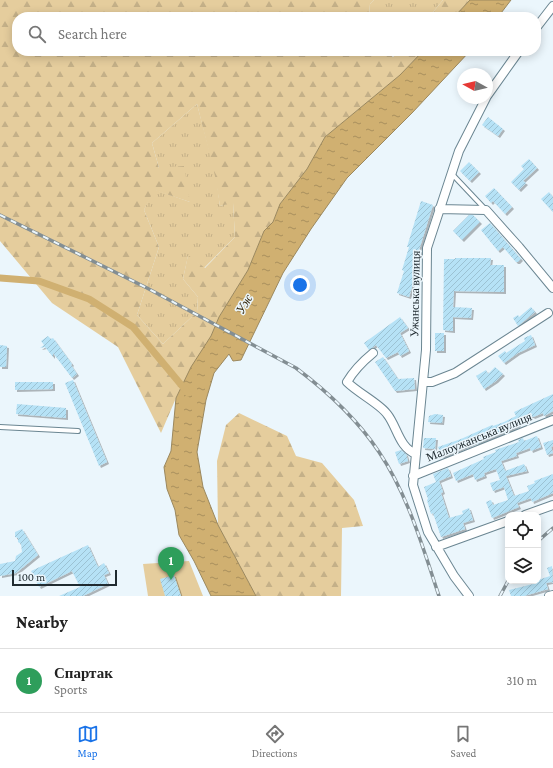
<!DOCTYPE html>
<html lang="en">
<head>
<meta charset="utf-8">
<style>
  :root { --surface:#fff; --page:#f6f6f6; --text:#222; --muted:#767676; --line:#e0e0e0; --accent:#1a73e8 }
  body { margin:0; font-family:"Crimson Pro",serif; background:var(--page); color:var(--text) }
  .controls { position:absolute; right:12px; bottom:12px; display:grid; overflow:hidden; border-radius:8px; box-shadow:0 2px 10px #0003 }
  .controls button { width:36px; height:36px; display:grid; place-items:center; padding:0; border:0; border-bottom:1px solid var(--line); background:var(--surface); color:var(--text); font:20px sans-serif }
  .compass { position:absolute; left:457px; top:68px; width:36px; height:36px; border-radius:50%; background:var(--surface); box-shadow:0 2px 10px #0003; rotate:278deg }
  .scale { position:absolute; left:12px; bottom:10px; width:105px; box-sizing:border-box; padding-left:4px; border:2px solid #202b30; border-top:0; font-size:11px; line-height:14px; white-space:nowrap; color:#202b30; -webkit-text-stroke:3px #ebf6fc; paint-order:stroke }
  .you { position:absolute; left:300px; top:285px; width:14px; height:14px; margin:-10px; border:3px solid #fff; border-radius:50%; background:#1a73e8; box-shadow:0 0 0 6px #1a73e833 }
  .badge { display:grid; place-items:center; width:26px; height:26px; border-radius:50%; background:var(--accent); color:#fff; font-size:13px; font-weight:700 }
  .pin { position:absolute; translate:-50% -33px; filter:drop-shadow(0 1px 2px #0008) }
  .pin::after { content:''; position:absolute; top:21px; width:14px; height:12px; background:inherit; clip-path:polygon(0 0,100% 0,50% 100%) }
  .list { margin:0; padding:0; list-style:none }
  h2 { display:flex; justify-content:space-between; align-items:center; height:52px; margin:0; padding:0 16px; font-size:17px }
  h2 small { font-size:13px; font-weight:400; color:var(--muted) }
  .list li { display:grid; grid-template-columns:26px 1fr auto; gap:12px; align-items:center; box-sizing:border-box; height:64px; padding:0 16px; border-top:1px solid var(--line) }
  .list b { display:block; font-size:15px; white-space:nowrap }
  .list p { margin:0; font-size:13px; white-space:nowrap; color:var(--muted) }
  .list em { font-size:13px; font-style:normal; color:var(--muted) }
  .icon { flex:none; width:22px; height:22px; fill:none; stroke:currentColor; stroke-width:2; stroke-linecap:round; stroke-linejoin:round }
  .map { position:relative; flex:none; width:553px; height:596px; overflow:hidden }
  .search { position:absolute; background:var(--surface); box-shadow:0 2px 10px #0003; left:12px; right:12px; top:12px; height:44px; display:flex; align-items:center; gap:10px; box-sizing:border-box; padding:0 14px; border-radius:16px; color:var(--muted); font-size:15px }
  .sheet { height:116px; background:var(--surface) }
  nav { display:flex; justify-content:space-around; align-items:center; box-sizing:border-box; height:56px; border-top:1px solid var(--line); background:var(--surface); font-size:11px; color:var(--muted) }
  nav a { display:grid; justify-items:center; gap:2px }
  nav .on { color:var(--accent) }
  .map>svg:first-child { display:block }
  .grass { fill:url(#grass-tufts) }
  .forest { fill:url(#forest-firs); fill-rule:evenodd }
  .pitch { fill:#e5cd9d }
  .water { fill:url(#water-ripples); stroke:#9b885e }
  .lines { fill:none; stroke-linecap:round; stroke-linejoin:round }
  .canal { stroke:#d0b071; stroke-width:7 }
  .building { fill:url(#building-hatch); filter:url(#shadow) }
  .service-casing { stroke:#6b8692; stroke-width:6 }
  .minor-casing { stroke:#6b8692; stroke-width:10 }
  .service { stroke:#fff; stroke-width:4 }
  .minor { stroke:#fff; stroke-width:8 }
  .rail-casing { stroke:#838e93; stroke-width:3.5 }
  .rail { stroke:#ebf6fc; stroke-width:2; stroke-dasharray:6; stroke-linecap:butt }
  .labels { text-anchor:middle; dominant-baseline:central; stroke-width:3; stroke-linejoin:round; paint-order:stroke }
  .street-label { font-size:12px; fill:#202b30; stroke:#ebf6fc }
  .water-label { font-size:13px; font-style:italic; fill:#37290c; stroke:#ebf6fc }
</style>
</head>
<body>
<div class="map">
<svg width="553" height="596" viewBox="0 0 553 596">
  <defs>
    <pattern id="grass-tufts" width="24" height="20" patternUnits="userSpaceOnUse"><rect width="24" height="20" fill="#e5cd9d"/><path d="M3 7l-1-3M5 7V3M7 7l1-3M15 17l-1-3M17 17v-4M19 17l1-3" fill="none" stroke="#c4b088"/></pattern>
    <pattern id="forest-firs" width="22" height="20" patternUnits="userSpaceOnUse"><rect width="22" height="20" fill="#e5cd9d"/><path d="M5 1l3.5 6h-7zM16 11l3.5 6h-7z" fill="#c4b088"/></pattern>
    <pattern id="water-ripples" width="26" height="14" patternUnits="userSpaceOnUse"><rect width="26" height="14" fill="#d0b071"/><path d="M2 4q2-2 4 0t4 0M15 11q2-2 4 0t4 0" fill="none" stroke="#a88f5d"/></pattern>
    <pattern id="building-hatch" width="6" height="6" patternUnits="userSpaceOnUse"><rect width="6" height="6" fill="#b6e2f6"/><path d="M-1 1l2-2M0 6l6-6M5 7l2-2" fill="none" stroke="#9cc2d3"/></pattern>
    <filter id="shadow"><feDropShadow dx="2" dy="2" stdDeviation="0" flood-color="#0004"/></filter>
  </defs>
  <rect width="100%" height="100%" fill="#ebf6fc"/>
  <path class="grass" d="M374 0H443L429 17H369L370 4Z
    M197 104 216 176 220 206 233 202 235 237 204 268 188 256 183 279 198 297 197 312 163 344 137 315 159 247 144 210 153 189 190 202 159 168 152 143Z"/>
  <path class="forest" d="M0 0H374L370 4 369 17H17V51H385L393 57 399 51H423L400 75 325 137 307 169 280 204 273 222 264 231 248 270 219 317 211 336 191 368 176 398 161 433 118 347 52 303 0 241ZM197 104 215 176 220 206 233 203 235 237 205 268 188 255 183 279 198 297 197 312 163 344 137 315 159 247 144 210 154 190 190 202 184 166 159 168 152 143Z
    M443 0H470L454 17H429Z
    M239 413 287 436 296 456 322 463 354 500 363 526 342 528 341 596H256L218 525 217 461 226 425Z"/>
  <path class="pitch" d="M189 561 203 596H148L143 564Z"/>
  <path class="water" d="M470 0H511L498 17H454Z
    M423 51H470L412 113 347 178 311 229 283 273 241 360 233 361 229 354 214 373 206 400 197 452 203 487 218 525 256 596H211L194 561 179 535 175 510 167 489 164 467 171 451 176 398 191 367 211 336 219 317 248 270 264 231 273 222 280 204 307 169 325 137 400 75Z"/>
  <g class="lines">
    <path class="canal" d="M0 278 39 281 89 299 133 327 188 393"/>
  </g>
  <path class="building" d="M488 117 503 129 498 136 482 125Z
    M529 159 537 168 523 181 526 183 519 190 511 182 524 169 521 166Z
    M469 162 479 172 470 181 460 171Z
    M494 188 512 207 505 214 493 201 491 203 485 196Z
    M549 192 553 197V212L541 199Z
    M421 201 433 205 419 250 421 251 414 274H416L409 297 397 293 404 271 402 270 409 247H407Z
    M469 215H473L480 222 462 240 453 231Z
    M490 223 521 259 518 262H516L503 247 498 251 481 230Z
    M455 258H491L490 265H504V292L454 291 453 307 472 308 471 318 453 317V331L443 330 444 259H455Z
    M531 307 535 312 518 326 513 318 518 315 519 317Z
    M400 317 408 328 400 333 409 351 400 356 398 352 386 358 376 345 369 350 364 343Z
    M435 333H444V351H435Z
    M531 335 535 345 518 353 504 363 498 356 505 351 506 353 525 341 524 338Z
    M48 336 51 339 53 338 72 364 71 365 77 374 72 378 53 353V357L45 347 40 348 44 345 41 341Z
    M0 345 7 346 6 367H0Z
    M383 357 398 379 414 378 415 389 395 391 375 362Z
    M495 367 503 374 496 381 484 389 476 376 486 370 488 374Z
    M73 380 107 462 99 466 65 383Z
    M15 382H53V389L15 390Z
    M553 394V411L544 416 543 413 533 417 532 416 518 423 519 425 508 431 486 439 477 444 476 442 442 457 438 447 461 439 492 425 493 426 504 422 516 416 514 412Z
    M17 404 66 408V418L16 414Z
    M435 414 443 415 442 423 428 422 429 416Z
    M537 436 541 447 531 451 530 448 519 452 516 453 517 456 501 461 505 471 524 464 527 471 506 476 514 496 529 491 527 486 535 483 534 481 553 474V493L532 502 531 498 517 503 519 507 492 518 486 502 491 500 493 505 508 500 504 487 493 491 490 483 500 480 496 469 484 473 485 476 475 480 473 474 456 481 453 473 484 459 483 457 496 452 495 450 519 442 518 440 523 438 524 441Z
    M424 438H436L435 449 423 448Z
    M553 440V446L551 447 553 453 547 455 543 443Z
    M401 450 406 454 408 461 399 464 395 452Z
    M448 468 451 476 439 481 443 492 441 493 449 518 463 514 462 511 469 508 473 520 463 523 465 529 441 537 433 513 431 514 427 500 428 499 424 487 436 482 433 474Z
    M22 529 38 555 16 573 0 576V564L15 561 16 556 22 552 21 544 18 542V538L15 537V532Z
    M88 545 98 567 104 563 109 573 104 575 108 584 83 596H59L80 587 72 571 39 587 31 571Z
    M552 566 553 583 551 582 546 583 548 589 524 596H511L509 590 537 583 536 581 538 580 550 576 547 568Z
    M174 575 181 596H165L160 579Z"/>
  <g class="lines">
    <g class="service-casing">
      <path id="service" d="M452 174 486 210
        M0 427 78 431"/>
    </g>
    <g class="minor-casing">
      <path id="minor" d="M536 28 553 6
        M487 96 519 51
        M439 209 486 210 519 247 553 288
        M373 353C362 362 354 370 347 382 358 393 380 404 387 414 397 426 399 448 416 454
        M423 382H432L455 373 548 313
        M413 476 553 420
        M525 515 553 505
        M436 547 508 521
        M469 596 454 576 428 532 413 485 426 350 427 248 459 151 486 98
        M549 596 553 595"/>
    </g>
    <use href="#service" class="service"/>
    <use href="#minor" class="minor"/>
    <g class="rail-casing">
      <path id="rail" d="M0 215 147 288 296 368C328 392 357 419 379 452 408 495 423 548 439 596
        M538 541 553 528
        M500 596 508 581"/>
    </g>
    <use href="#rail" class="rail"/>
  </g>
  <g class="labels">
    <g class="street-label">
      <text transform="translate(415 294) rotate(-89)">Ужанська вулиця</text>
      <text transform="translate(479 437) rotate(-22)">Малоужанська вулиця</text>
    </g>
    <g class="water-label">
      <text transform="translate(244 304) rotate(-60)">Уж</text>
    </g>
  </g>
</svg>
<div class="controls">
<button><svg class="icon" aria-label="locate" viewBox="0 0 24 24"><circle cx="12" cy="12" r="6"/><path d="M12 2v4M12 18v4M2 12h4M18 12h4"/></svg></button>
<button><svg class="icon" aria-label="layers" viewBox="0 0 24 24"><path d="M12 4l9 5-9 5-9-5zM3 14l9 5 9-5"/></svg></button>
</div>
<svg class="compass" viewBox="-18 -18 36 36"><path d="M0-13l5 13h-10z" fill="#e53935"/><path d="M0 13l5-13h-10z" fill="#767676"/></svg>
<div class="scale">100 m</div>
<div class="you"></div>
<div class="pin badge" style="left:171px;top:580px;background:#2e9e5b">1</div>
<div class="search"><svg class="icon" aria-label="search" viewBox="0 0 24 24"><circle cx="10" cy="10" r="6"/><path d="M15 15l6 6"/></svg>Search here</div>
</div>
<section class="sheet">
<h2>Nearby<small></small></h2>
<ul class="list">
<li><span class="badge" style="background:#2e9e5b">1</span><div><b>Спартак</b><p>Sports</p></div><em>310 m</em></li>
</ul>
</section>
<nav>
<a class="on"><svg class="icon" aria-label="map" viewBox="0 0 24 24"><path d="M3 6l6-2 6 2 6-2v14l-6 2-6-2-6 2zM9 4v14M15 6v14"/></svg>Map</a>
<a><svg class="icon" aria-label="directions" viewBox="0 0 24 24"><path d="M12 3l9 9-9 9-9-9zM9 14v-3h6M13 9l2 2-2 2"/></svg>Directions</a>
<a><svg class="icon" aria-label="saved" viewBox="0 0 24 24"><path d="M7 4h10v16l-5-4-5 4z"/></svg>Saved</a>
</nav>
</body>
</html>
